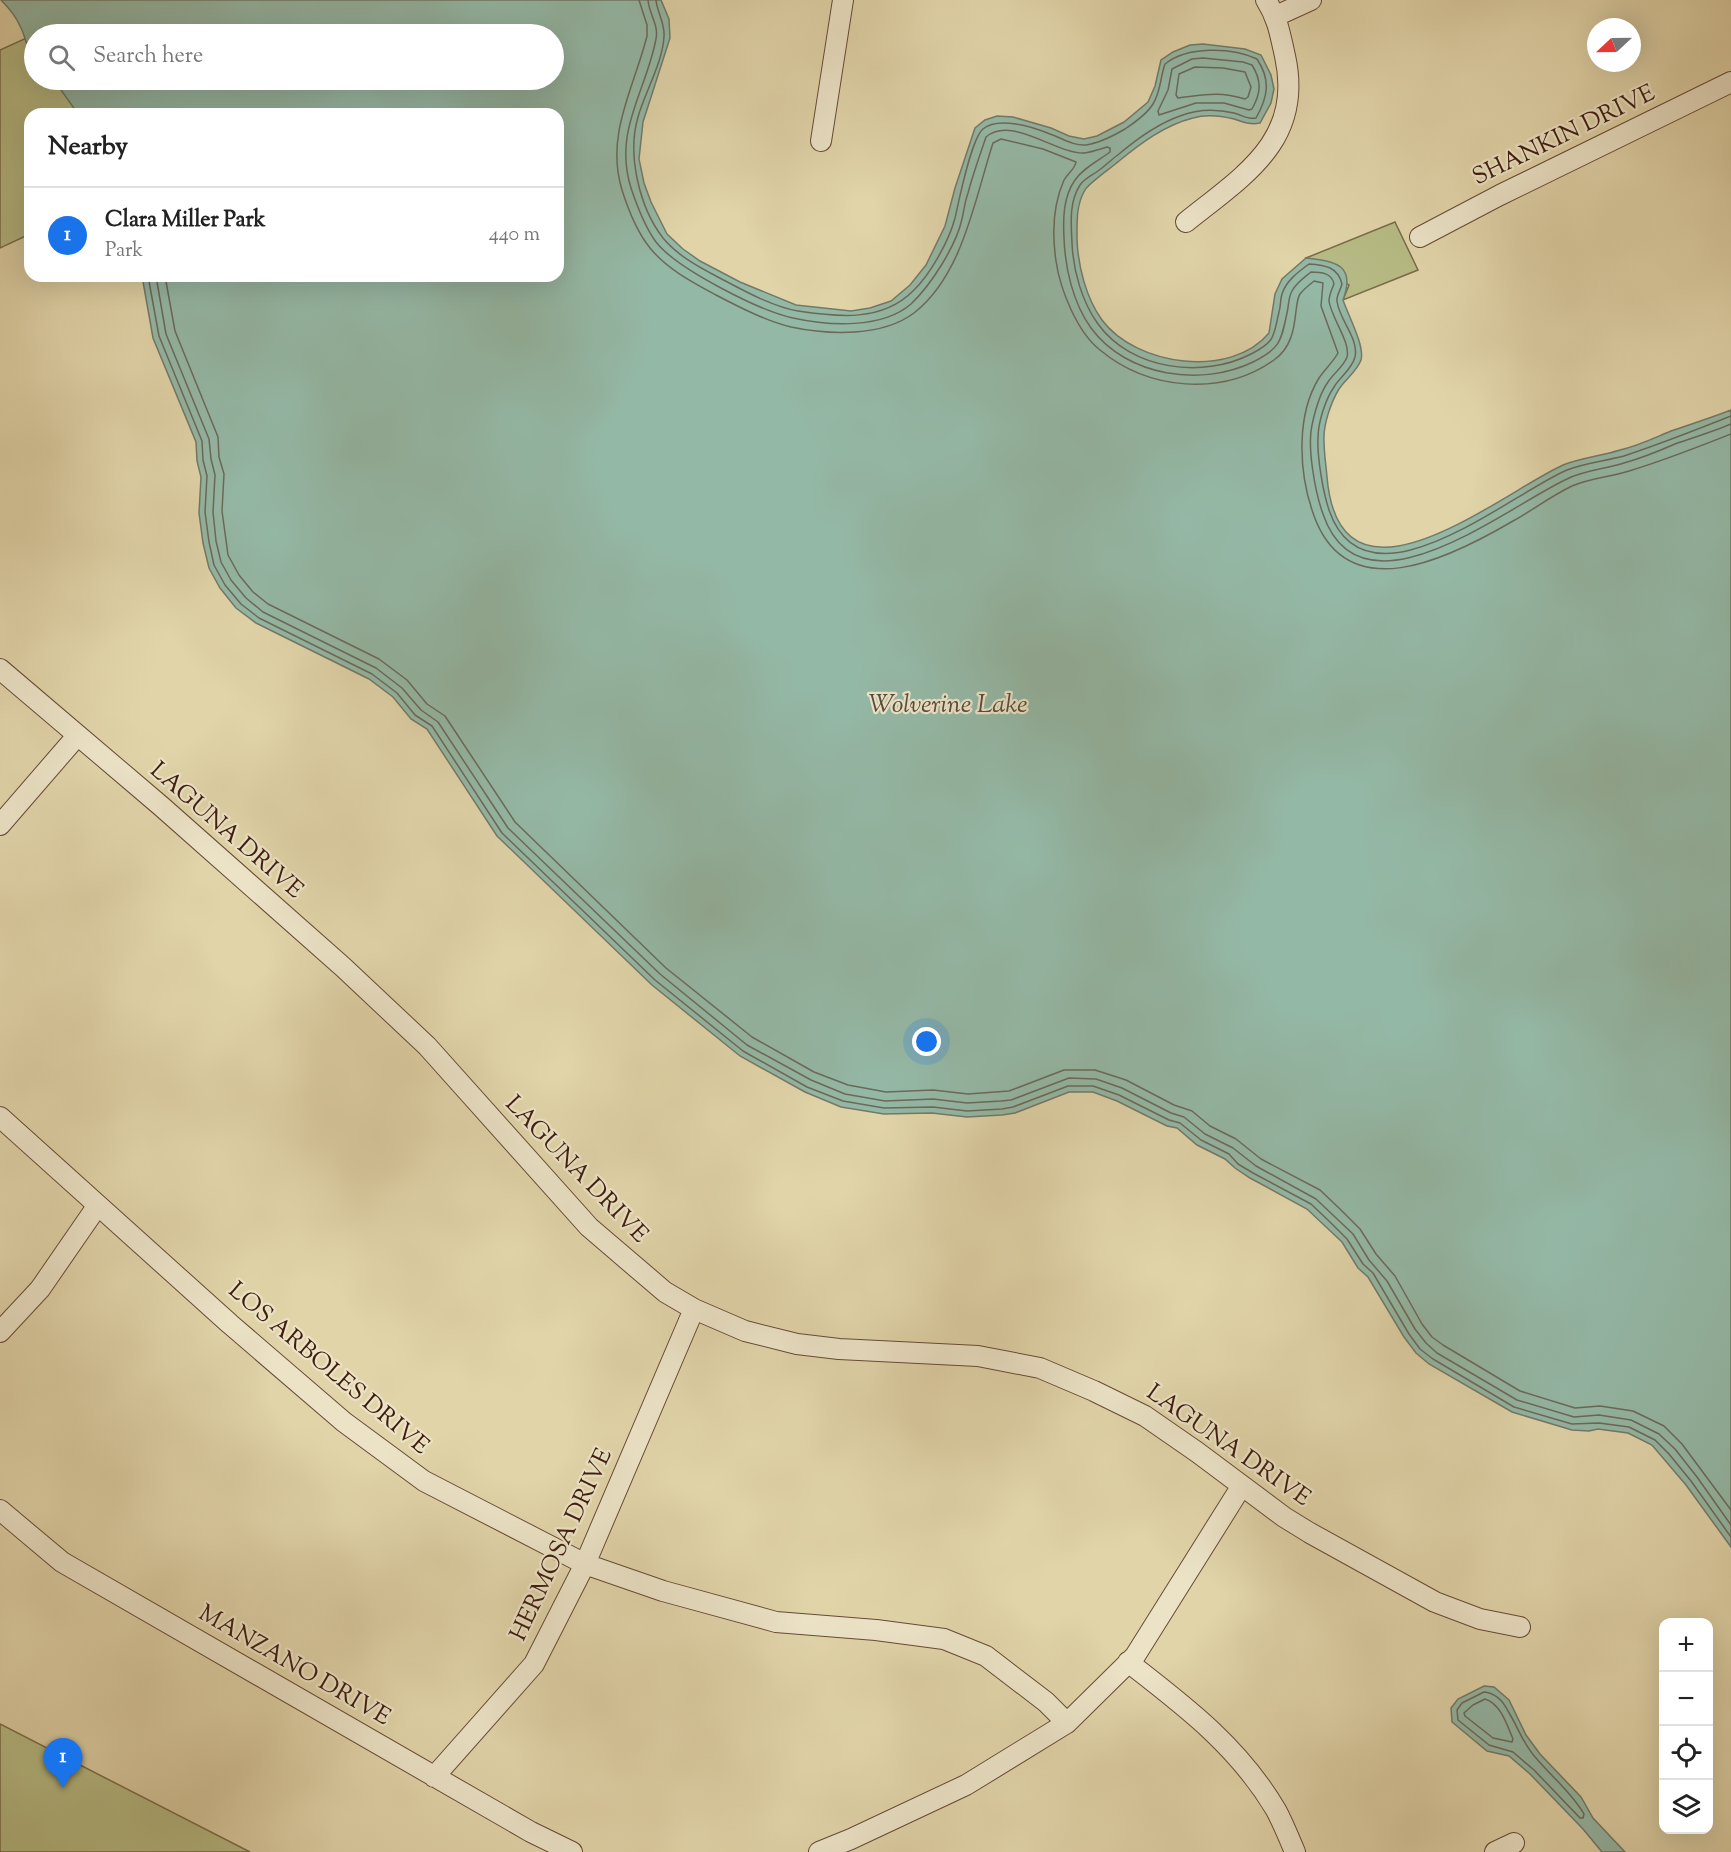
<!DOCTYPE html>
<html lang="en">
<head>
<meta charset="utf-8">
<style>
  :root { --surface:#fff; --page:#f2f2f2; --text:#222; --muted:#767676; --line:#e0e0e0; --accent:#1a73e8 }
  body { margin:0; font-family:"Sorts Mill Goudy",serif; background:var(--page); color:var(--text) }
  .controls { position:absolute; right:18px; bottom:18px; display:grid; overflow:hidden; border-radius:12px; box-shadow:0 6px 24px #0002 }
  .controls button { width:54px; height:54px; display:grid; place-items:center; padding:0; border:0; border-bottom:2px solid var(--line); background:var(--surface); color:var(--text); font:30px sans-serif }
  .compass { position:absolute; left:1587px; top:18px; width:54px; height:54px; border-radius:50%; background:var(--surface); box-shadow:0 6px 24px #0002; rotate:248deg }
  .you { position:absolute; left:927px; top:1042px; width:21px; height:21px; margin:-15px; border:4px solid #fff; border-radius:50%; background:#1a73e8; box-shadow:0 0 0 9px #1a73e833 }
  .badge { display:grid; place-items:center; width:39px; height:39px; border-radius:50%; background:var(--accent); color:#fff; font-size:20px; font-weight:700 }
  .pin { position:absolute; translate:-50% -50px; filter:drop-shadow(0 2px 3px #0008) }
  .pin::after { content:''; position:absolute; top:32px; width:21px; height:18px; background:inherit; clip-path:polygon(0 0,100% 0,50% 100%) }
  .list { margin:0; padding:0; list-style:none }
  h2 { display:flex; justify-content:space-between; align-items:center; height:78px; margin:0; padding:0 24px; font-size:26px }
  h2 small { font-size:20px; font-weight:400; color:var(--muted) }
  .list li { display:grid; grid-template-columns:39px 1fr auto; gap:18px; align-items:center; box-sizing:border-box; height:96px; padding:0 24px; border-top:2px solid var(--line) }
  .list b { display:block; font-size:22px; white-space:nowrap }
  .list p { margin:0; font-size:20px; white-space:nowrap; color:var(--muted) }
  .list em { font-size:20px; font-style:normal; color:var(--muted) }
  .icon { flex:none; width:33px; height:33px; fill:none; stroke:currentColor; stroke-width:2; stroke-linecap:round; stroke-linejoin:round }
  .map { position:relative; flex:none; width:1731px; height:1852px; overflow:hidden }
  .search { position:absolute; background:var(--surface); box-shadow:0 6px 24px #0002; left:24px; top:24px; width:540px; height:66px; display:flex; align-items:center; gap:15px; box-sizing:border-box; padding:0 21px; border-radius:33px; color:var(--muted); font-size:22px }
  .panel { position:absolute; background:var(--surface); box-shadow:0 6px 24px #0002; left:24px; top:108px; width:540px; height:174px; border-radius:18px }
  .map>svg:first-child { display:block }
  .green { fill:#b7bc85; stroke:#7a6c4a; stroke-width:1.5 }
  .water { fill:#94b8a6; stroke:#727a69; stroke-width:1.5 }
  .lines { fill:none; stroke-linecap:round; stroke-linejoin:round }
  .shore { stroke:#696a5a; stroke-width:1.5 }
  .street-casing { stroke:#674a35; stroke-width:22 }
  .street { stroke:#ece3c7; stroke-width:20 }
  .labels { text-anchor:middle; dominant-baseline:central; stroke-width:4.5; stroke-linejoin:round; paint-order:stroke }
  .street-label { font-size:24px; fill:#3e1c0e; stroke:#ece3c7 }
  .water-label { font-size:26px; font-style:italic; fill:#584b3c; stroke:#ece3c7 }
</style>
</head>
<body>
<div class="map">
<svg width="1731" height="1852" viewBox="0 0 1731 1852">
  <rect width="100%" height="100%" fill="#e1d4a9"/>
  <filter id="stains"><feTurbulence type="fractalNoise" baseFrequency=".00333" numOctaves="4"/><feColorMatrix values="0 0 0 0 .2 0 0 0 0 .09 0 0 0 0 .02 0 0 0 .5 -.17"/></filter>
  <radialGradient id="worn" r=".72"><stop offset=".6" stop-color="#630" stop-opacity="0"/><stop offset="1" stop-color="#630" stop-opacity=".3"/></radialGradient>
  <path class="green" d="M110 0 34 34V80H173L176 114H30V234L0 248V50Z
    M1395 222 1418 270 1343 300 1349 285 1306 258Z
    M0 1724 250 1852H0Z"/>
  <path class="water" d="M1 0H661L669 19 670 38 643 122 639 159 644 183 651 202 667 234 683 249 700 261 740 282 796 305 851 311 870 308 891 301 910 285 926 265 945 226 955 188 975 128 985 120 997 116 1013 117 1051 128 1069 136 1084 139 1097 136 1124 122 1148 102 1155 86 1161 60 1173 52 1190 45 1203 44 1245 49 1261 55 1271 75 1274 89 1271 103 1260 123C1249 125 1244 122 1234 119 1222 116 1206 114 1193 118 1165 125 1141 143 1119 161 1111 168 1089 183 1085 190 1076 205 1077 222 1077 239 1078 266 1086 298 1102 320 1136 366 1231 379 1269 333L1275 294 1282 279 1306 258C1336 261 1356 265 1343 300 1348 315 1365 346 1361 360 1357 371 1346 379 1339 389 1331 402 1323 425 1324 441 1324 453 1326 465 1327 477 1340 628 1501 493 1563 465 1581 458 1601 456 1620 450 1638 446 1654 438 1671 431 1691 424 1711 418 1731 410V1547L1686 1485 1652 1445 1628 1433 1598 1429 1589 1431 1572 1430 1512 1412 1429 1364 1416 1353 1404 1337 1368 1277 1358 1268 1342 1242 1325 1226 1307 1209 1250 1178 1235 1168 1225 1159 1197 1145 1177 1128 1167 1126 1117 1101 1093 1092H1069L1015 1113 1002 1115 967 1117 932 1113 884 1114 841 1107 805 1092 740 1056 652 985 497 836 427 729 411 719 393 697 369 679 256 623 236 608 220 588 209 568 203 543 199 513 201 477 197 461 196 442 153 338 142 276H558V114H78L54 80H554V34H34V59C27 51 26 38 21 28 16 16 10 9 1 0Z
    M1484 1686 1494 1687 1509 1700 1526 1735 1540 1754 1581 1797 1593 1818 1625 1852H1602L1583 1829 1530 1774 1509 1756 1487 1751 1452 1722 1451 1708 1458 1699Z"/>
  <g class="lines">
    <path class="shore" d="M639 0 647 25V36C634 88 605 135 622 190 628 209 637 232 650 248 667 269 692 282 716 295 739 307 766 321 791 327 829 335 882 337 914 313 963 275 975 198 993 143L1001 139 1043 149 1076 162C1075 169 1068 173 1064 180 1053 205 1052 234 1056 261 1060 289 1077 332 1100 350 1148 390 1222 397 1274 360 1291 348 1294 330 1296 311 1297 305 1297 299 1300 294 1304 289 1309 285 1314 281L1323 283 1321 306 1338 353C1333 362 1325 369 1319 378 1296 415 1299 471 1312 510 1344 612 1450 558 1513 521 1533 510 1551 496 1572 486 1590 478 1610 477 1629 471 1663 461 1698 447 1731 434
      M648 0C649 14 659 25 656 39 646 92 613 131 631 188 637 206 645 227 656 242 677 269 760 311 793 318 829 326 882 329 911 304 931 285 956 246 962 219 964 210 965 201 968 193 973 174 980 155 986 137 1011 115 1056 154 1084 153 1092 152 1100 149 1107 147L1110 148V152C1098 161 1083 168 1075 180 1063 197 1063 219 1064 238 1065 268 1073 303 1091 328 1127 377 1202 387 1253 362 1281 348 1281 341 1287 313 1289 305 1288 298 1292 291 1296 283 1305 277 1311 272 1321 272 1332 273 1334 284 1332 289 1329 295 1329 301 1331 317 1351 343 1347 357 1344 366 1333 374 1328 382 1320 393 1315 411 1312 425 1307 447 1315 492 1323 514 1361 626 1508 506 1567 479 1585 470 1606 469 1624 463 1642 458 1659 451 1675 444 1694 437 1713 432 1731 424
      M656 0C657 12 665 23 664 36 663 62 645 92 638 117 627 154 639 207 663 238 677 255 697 266 716 276 739 288 772 307 798 311 838 317 882 322 913 291 930 275 949 241 955 218 959 201 971 139 983 129 998 116 1033 127 1050 134 1062 138 1073 146 1086 145 1100 143 1113 136 1125 129 1134 123 1147 114 1153 104 1161 91 1160 78 1165 64 1187 46 1232 47 1257 59 1271 80 1268 97 1256 118 1248 120 1242 115 1234 113 1216 109 1198 109 1180 116 1157 124 1138 138 1119 154 1112 159 1105 166 1098 171 1091 176 1085 178 1080 185 1069 202 1071 223 1072 243 1073 270 1082 302 1098 324 1131 370 1203 379 1251 354 1276 341 1273 337 1279 312 1281 306 1280 300 1282 294 1286 281 1298 272 1309 264 1325 265 1338 267 1342 284 1341 289 1336 296 1337 301 1339 320 1359 338 1355 357 1352 369 1340 377 1334 387 1325 400 1318 423 1318 438 1317 457 1323 492 1329 510 1366 618 1510 494 1567 470 1585 463 1605 461 1624 456 1660 444 1696 430 1731 416
      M1203 58 1243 62 1252 65C1262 81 1261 93 1252 109L1249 110 1224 103H1196L1159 115 1158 111 1168 90 1172 69 1192 59Z
      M1195 67 1223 68 1245 72 1251 87 1248 97 1245 99C1218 91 1204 95 1178 98L1176 95 1179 74Z
      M148 276 159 336 202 441 203 460 207 476 205 512 209 542 214 565 225 585 241 604 259 618 372 674 397 693 415 715 432 726 502 833 655 980 743 1051 807 1087 843 1101 884 1108 933 1107 967 1111 1002 1109 1013 1107 1068 1086H1093L1119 1095 1169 1120 1180 1123 1201 1140 1229 1154 1238 1164 1253 1173 1311 1204 1329 1221 1347 1239 1363 1264 1373 1273 1409 1334 1420 1349 1433 1359 1514 1407 1572 1424 1599 1423 1629 1427 1655 1440 1669 1454 1691 1481 1731 1537
      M156 276 166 334 209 439 211 459 215 475 213 512 216 541 221 562 231 580 246 598 263 612 376 668 402 688 421 710 438 722 508 828 660 974 747 1045 811 1080 845 1094 885 1101 933 1099 967 1103 1001 1101 1011 1100 1069 1078 1096 1079 1122 1088 1171 1113 1184 1117 1205 1134 1233 1148 1256 1166 1316 1199 1353 1234 1369 1260 1387 1281 1415 1329 1426 1343 1437 1353 1517 1400 1574 1417 1599 1415 1631 1420 1659 1434 1675 1449 1697 1477 1731 1525
      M165 276 175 331 218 437 219 457 224 474 222 511 228 555 239 575 253 592 268 604 379 659 407 680 427 704 445 716 515 822 666 968 752 1037 814 1072 848 1085 886 1092 933 1090 968 1094 1009 1091 1064 1070H1095L1126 1080 1174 1105 1192 1111 1210 1126 1236 1139 1261 1159 1320 1190 1340 1209 1360 1229 1376 1254 1395 1276 1422 1324 1432 1337 1443 1345 1520 1391 1575 1408 1600 1406 1633 1411 1664 1426 1682 1444 1731 1510
      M1484 1692C1495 1693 1503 1701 1508 1711 1518 1727 1523 1744 1536 1758 1552 1777 1572 1793 1584 1814L1583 1818H1580L1534 1770 1513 1752 1489 1745 1458 1720 1457 1710 1462 1703Z
      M1485 1699C1501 1704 1507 1725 1513 1739L1512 1742 1493 1738 1465 1716 1464 1713 1473 1705Z"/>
    <g class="street-casing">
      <path id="street" d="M1276 16 1311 0
        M821 141 843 0
        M1186 222C1243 176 1304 141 1285 56 1280 34 1278 19 1266 0
        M1420 237 1500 195 1731 82
        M0 669 161 806 343 967 427 1046 589 1227 665 1292 694 1309 745 1331 797 1344 839 1349 978 1356 1040 1368 1094 1391 1145 1416 1197 1452 1284 1517 1310 1533 1435 1602 1480 1619 1520 1627
        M0 825 77 736
        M0 1117 230 1324 344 1422 424 1481 585 1564 663 1591 776 1622 876 1630 944 1639 986 1656 1046 1702 1067 1723
        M0 1332 40 1289 98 1205
        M0 1510 62 1562 531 1832 572 1852
        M1128 1662C1186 1707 1238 1746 1276 1810 1283 1823 1289 1838 1295 1852
        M434 1777 534 1664 585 1564 694 1309
        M819 1852 851 1839 966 1785 1067 1723 1135 1656 1241 1487
        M1495 1852 1514 1843"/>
    </g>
    <use href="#street" class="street"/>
  </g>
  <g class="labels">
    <g class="street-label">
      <text transform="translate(1564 136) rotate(-26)">SHANKIN DRIVE</text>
      <text transform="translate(226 831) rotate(41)">LAGUNA DRIVE</text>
      <text transform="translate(576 1170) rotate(46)">LAGUNA DRIVE</text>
      <text transform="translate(328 1369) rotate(40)">LOS ARBOLES DRIVE</text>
      <text transform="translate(1228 1446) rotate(35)">LAGUNA DRIVE</text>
      <text transform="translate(562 1545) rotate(-65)">HERMOSA DRIVE</text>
      <text transform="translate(294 1666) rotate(30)">MANZANO DRIVE</text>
    </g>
    <g class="water-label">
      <text x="948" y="705">Wolverine Lake</text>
    </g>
  </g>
  <rect width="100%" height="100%" filter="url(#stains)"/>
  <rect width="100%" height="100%" fill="url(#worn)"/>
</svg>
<div class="controls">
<button>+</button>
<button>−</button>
<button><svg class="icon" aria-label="locate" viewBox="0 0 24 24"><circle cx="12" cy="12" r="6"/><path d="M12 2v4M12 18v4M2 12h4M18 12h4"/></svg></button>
<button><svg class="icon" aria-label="layers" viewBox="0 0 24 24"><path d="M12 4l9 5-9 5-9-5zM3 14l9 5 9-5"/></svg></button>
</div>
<svg class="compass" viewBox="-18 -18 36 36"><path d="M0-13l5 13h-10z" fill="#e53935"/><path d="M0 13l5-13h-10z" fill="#767676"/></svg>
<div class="you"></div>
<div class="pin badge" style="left:63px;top:1788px">1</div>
<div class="search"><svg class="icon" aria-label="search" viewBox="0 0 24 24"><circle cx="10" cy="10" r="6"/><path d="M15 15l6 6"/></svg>Search here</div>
<section class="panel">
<h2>Nearby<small></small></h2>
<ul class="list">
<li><span class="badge">1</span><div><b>Clara Miller Park</b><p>Park</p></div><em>440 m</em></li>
</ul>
</section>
</div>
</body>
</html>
